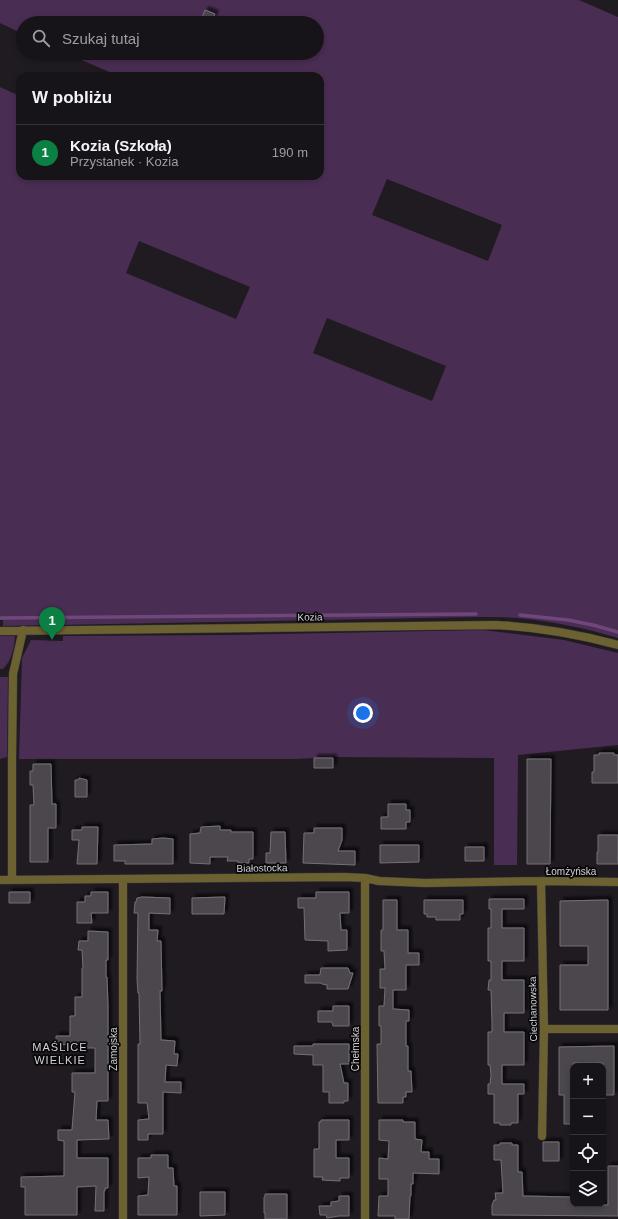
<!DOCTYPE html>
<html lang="pl">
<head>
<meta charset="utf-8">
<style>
  :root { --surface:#171419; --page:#242126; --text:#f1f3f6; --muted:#9e9ea2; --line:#363338; --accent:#0b8043 }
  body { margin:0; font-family:Helvetica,sans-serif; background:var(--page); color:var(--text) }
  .controls { position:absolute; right:12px; bottom:12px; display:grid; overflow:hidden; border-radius:8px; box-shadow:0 2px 6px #0003 }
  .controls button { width:36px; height:36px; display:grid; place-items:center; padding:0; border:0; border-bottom:1px solid var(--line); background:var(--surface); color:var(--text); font:20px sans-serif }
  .you { position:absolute; left:363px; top:713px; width:14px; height:14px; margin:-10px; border:3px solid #fff; border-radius:50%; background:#1a73e8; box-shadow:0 0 0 6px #1a73e833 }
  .badge { display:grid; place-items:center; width:26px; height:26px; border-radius:50%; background:var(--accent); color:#fff; font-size:13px; font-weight:700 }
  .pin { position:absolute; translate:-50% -33px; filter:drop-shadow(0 1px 2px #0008) }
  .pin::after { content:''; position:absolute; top:21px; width:14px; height:12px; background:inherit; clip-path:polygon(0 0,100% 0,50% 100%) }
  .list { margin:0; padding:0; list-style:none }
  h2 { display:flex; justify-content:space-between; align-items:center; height:52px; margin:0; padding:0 16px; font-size:17px }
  h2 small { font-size:13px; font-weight:400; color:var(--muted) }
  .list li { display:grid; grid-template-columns:26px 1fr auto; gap:12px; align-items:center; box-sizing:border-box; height:56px; padding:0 16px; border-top:1px solid var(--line) }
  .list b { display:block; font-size:15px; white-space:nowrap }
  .list p { margin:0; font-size:13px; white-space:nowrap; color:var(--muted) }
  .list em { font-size:13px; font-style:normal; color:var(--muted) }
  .icon { flex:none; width:22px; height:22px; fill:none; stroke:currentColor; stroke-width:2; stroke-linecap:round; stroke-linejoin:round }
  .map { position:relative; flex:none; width:618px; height:1219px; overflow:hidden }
  .search { position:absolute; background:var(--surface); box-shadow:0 2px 6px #0003; left:16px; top:16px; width:308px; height:44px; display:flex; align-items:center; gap:10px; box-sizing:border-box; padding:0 14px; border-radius:22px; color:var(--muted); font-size:15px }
  .panel { position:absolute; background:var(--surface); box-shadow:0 2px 6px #0003; left:16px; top:72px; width:308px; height:108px; border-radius:12px }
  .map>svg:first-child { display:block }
  .green { fill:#4a2d53; fill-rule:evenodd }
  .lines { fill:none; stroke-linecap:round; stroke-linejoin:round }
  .stream { stroke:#70477c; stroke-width:3.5 }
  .building { fill:#4c474e; stroke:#756f76; filter:url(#shadow) }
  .street-casing { stroke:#3c383e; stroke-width:9 }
  .street { stroke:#6c6130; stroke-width:8 }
  .labels { text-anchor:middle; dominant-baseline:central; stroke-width:3.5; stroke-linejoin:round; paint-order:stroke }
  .street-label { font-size:10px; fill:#d3d1d4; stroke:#080709 }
  .neighbourhood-label { font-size:11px; letter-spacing:1px; fill:#d3d1d4; stroke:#080709 }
</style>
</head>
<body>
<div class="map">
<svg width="618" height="1219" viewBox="0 0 618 1219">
  <defs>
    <filter id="shadow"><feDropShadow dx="3.5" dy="-3.5" stdDeviation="1" flood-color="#0009"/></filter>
  </defs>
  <rect width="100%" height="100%" fill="#1f1b21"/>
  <path class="green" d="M0 0H579L618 17V638C585 628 551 621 517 618 504 617 490 617 477 617L3 626V620H0V87L20 96V176H320V76H119L65 53H317V23H23V34L0 23ZM387 179 502 225 488 261 372 215ZM139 241 250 287 236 319 126 273ZM327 318 446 366 432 401 313 353Z
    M483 630 564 640 618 653V745L518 755 517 865H494V758L333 757 295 759H19L22 658 31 640 63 641V636L232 635Z
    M0 636H15C14 649 12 660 3 669H0Z
    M0 677H8L7 757 0 759Z"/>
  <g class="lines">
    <path class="stream" d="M520 615 568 620 593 625 618 632
      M0 618 476 614"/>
  </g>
  <path class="building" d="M205 10 215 14 211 23 201 20Z
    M599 753H614V755H618V783H592V772H594V755H599Z
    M314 758H333V768H314Z
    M527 759H551L550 864H527Z
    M33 764H51L52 804H56V828H48V862H30V805H34L33 785H30V771H33Z
    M79 778 87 780V797H75V780H78Z
    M388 804H406V810H410V822H406V829H381V817H388Z
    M220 826V830H231V832H253V859H249V863H238V861H227L228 857H210V864L190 863V834L200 833 201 827Z
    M82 827H98L97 864H77L79 840H72V830H82Z
    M314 828H342V840L338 851H355V865L303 863 304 833H314Z
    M271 832H285L286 863H266V853H270Z
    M598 835H618V864H597V852H598Z
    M163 838 173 839V864H125V861H114V845L152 844V839Z
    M380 845H419V862L380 863Z
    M465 847H484V861H465Z
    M9 892H30V903H9Z
    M91 892H108V913H91L92 923H77V902H85V896H91Z
    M316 892H349V913H340L341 930H347V950L328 951V941L305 940 304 908H298V898H316Z
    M142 897 170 898V914L149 913V930H158L157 941H161L162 991H160L161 1040 175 1041 174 1054H178L177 1066 166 1065 165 1082H181V1093L163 1092V1134H148V1140H138V1120L149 1119 147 1103H138V1044H140L139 993H138L137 979 138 913H134L135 902H136L137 898Z
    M225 897 224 914H192V898Z
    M489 899H524V909H502V928H524V961H502V980H524V1013H504V1032H524V1065H502V1084H524V1094H518V1123H511V1125H500V1123H494V1094H488V1084H490L491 1075 490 1065H488V1032H492V1023L491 990H488L489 980H491V961H488V928H491V909H489Z
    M383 900H397V930H408V953H419V965H406V990H393V1009L409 1010V1021H406V1046H408V1071H411L412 1092H406V1097H403V1103H378L377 1044H381V1026H379V1006H384L385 988H380V969H385L384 951H381V930H383Z
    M424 900H463V914H460V920H436V917H427V914H424Z
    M608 900V1010H560V965H588V946H560V901Z
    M88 931 108 932V960H106V977H107L108 1006V1101H97L96 1120H108L109 1139 77 1140V1158H108V1188H105V1191H104V1211H95L96 1186 77 1187V1215H25V1187H21V1177L64 1176V1141L58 1140V1130H72L75 1092H72V1073H95V1048H76V1045L56 1044V1036H70V1016H75V997H82V968H83L82 950H78L79 941H88Z
    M321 968H348L350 973H353L348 989H327V985L322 984 321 983H305V975H320Z
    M333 1006H349V1026H333L332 1022H318V1011H333Z
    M313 1044H349V1064H340L344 1083H348V1101H344V1103H329V1092H323V1065H313V1055L294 1054V1046H313Z
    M614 1046V1095H603V1063H573V1124H564V1095H559V1047Z
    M321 1120H349V1140H336V1158H349V1178H340V1181L322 1180 323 1177H314V1149H319V1122H321Z
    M379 1120H403V1122H415V1139L422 1140 421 1152H429V1159H439V1174L413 1173V1184H411V1196H410L409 1219H395V1216H378L379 1196H388V1179H379V1158L388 1159 389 1141 379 1140Z
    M543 1142H559V1161H543Z
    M500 1143H512V1145H518V1172H522L523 1196 573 1197V1204L608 1205V1166H618V1216L492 1215V1205L494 1200H496L495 1193H503L501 1160H494V1145H500Z
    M151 1155H168V1168H173L174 1186H177V1215H138V1196L148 1195 149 1177 138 1178V1158H151Z
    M200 1192H225V1215L200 1216Z
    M265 1194H287V1219H265V1213H264V1197H265Z
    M339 1196H349V1216H339L327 1218 326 1215H320L319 1206H331V1202L339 1201Z"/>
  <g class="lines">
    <g class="street-casing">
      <path id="street" d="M0 631 496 625C537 627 578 634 618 645
        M12 879V760L13 674 23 630
        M123 879V1219
        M0 880 344 877 365 878 379 881 425 883 541 881 618 882
        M541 881 544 1029 542 1136
        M544 1029H618
        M365 1219V878"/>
    </g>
    <use href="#street" class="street"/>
  </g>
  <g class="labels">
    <g class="street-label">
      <text transform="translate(310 617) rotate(-1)">Kozia</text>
      <text transform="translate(262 868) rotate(-1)">Białostocka</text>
      <text x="571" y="871">Łomżyńska</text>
      <text transform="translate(533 1009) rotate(-91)">Ciechanowska</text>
      <text transform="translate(113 1049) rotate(-90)">Zamojska</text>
      <text transform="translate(355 1049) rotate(-90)">Chełmska</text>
    </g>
    <g class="neighbourhood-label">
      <text x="60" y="1047">MAŚLICE<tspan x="60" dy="13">WIELKIE</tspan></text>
    </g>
  </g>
</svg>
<div class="controls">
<button>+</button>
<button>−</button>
<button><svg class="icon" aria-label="locate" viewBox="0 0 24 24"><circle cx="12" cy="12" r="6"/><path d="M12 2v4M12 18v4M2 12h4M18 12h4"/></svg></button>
<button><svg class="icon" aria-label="layers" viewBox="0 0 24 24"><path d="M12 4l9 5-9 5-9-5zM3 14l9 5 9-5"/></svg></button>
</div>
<div class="you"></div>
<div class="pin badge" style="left:52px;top:640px">1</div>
<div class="search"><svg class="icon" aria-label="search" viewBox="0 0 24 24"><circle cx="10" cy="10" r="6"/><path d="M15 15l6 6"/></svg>Szukaj tutaj</div>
<section class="panel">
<h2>W pobliżu<small></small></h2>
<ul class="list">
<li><span class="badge">1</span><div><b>Kozia (Szkoła)</b><p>Przystanek · Kozia</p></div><em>190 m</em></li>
</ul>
</section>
</div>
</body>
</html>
